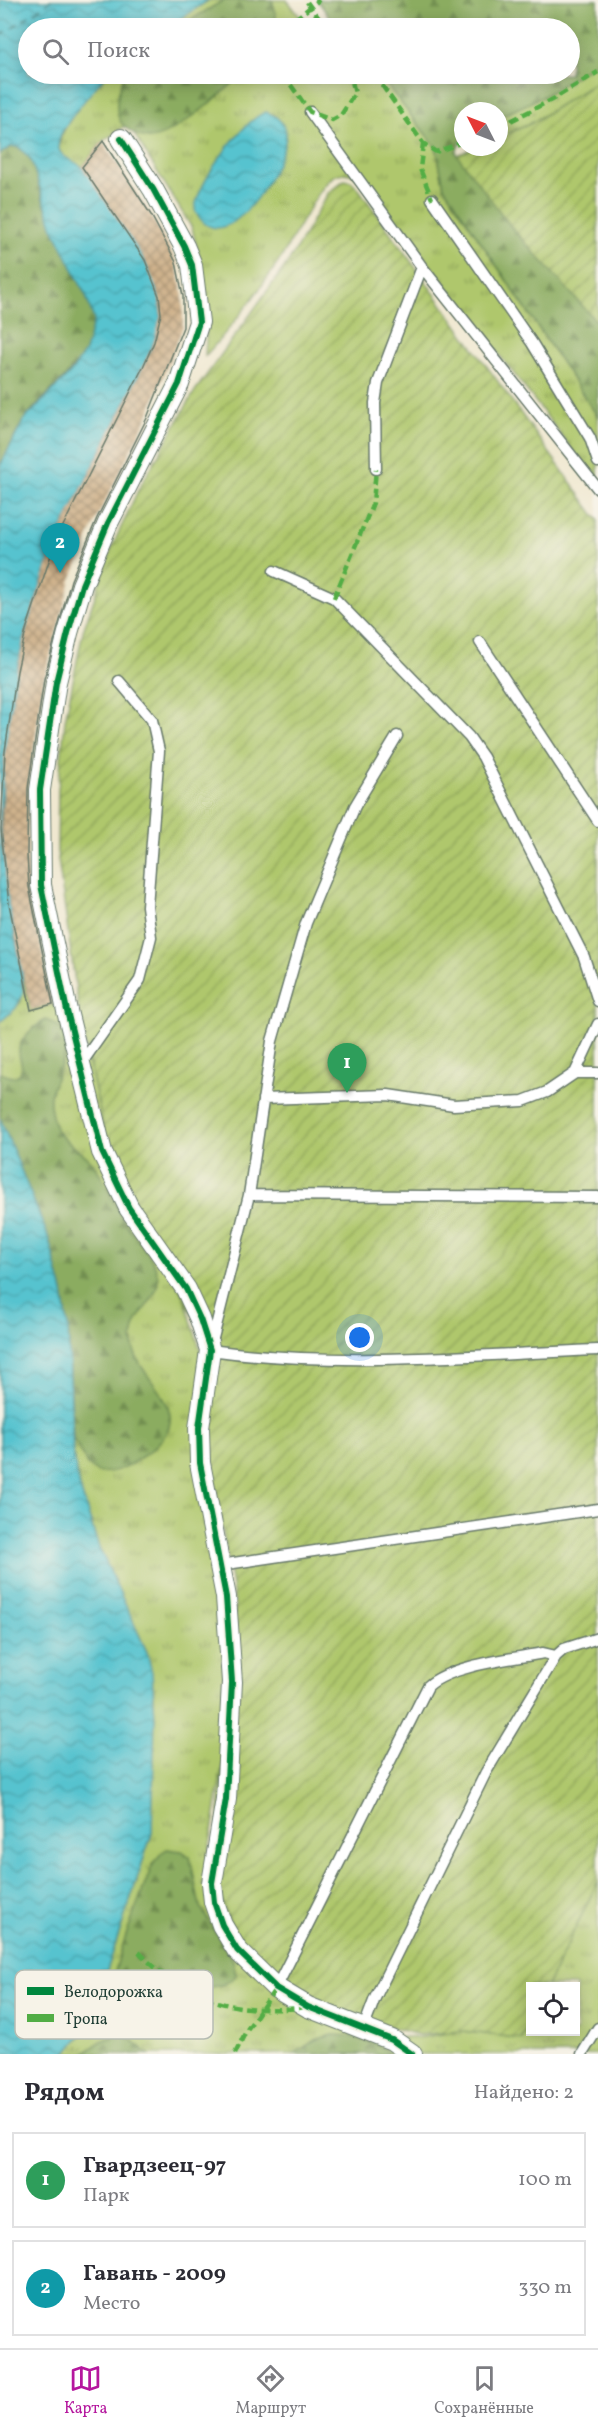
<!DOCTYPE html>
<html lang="ru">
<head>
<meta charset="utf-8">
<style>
  :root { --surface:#fff; --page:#f7f7f7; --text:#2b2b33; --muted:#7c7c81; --line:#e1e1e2; --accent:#b5179e }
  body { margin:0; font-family:Vollkorn,serif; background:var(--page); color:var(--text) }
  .controls { position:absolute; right:18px; bottom:18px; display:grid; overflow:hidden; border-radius:0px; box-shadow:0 3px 15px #0003 }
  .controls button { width:54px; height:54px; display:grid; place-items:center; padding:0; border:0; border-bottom:2px solid var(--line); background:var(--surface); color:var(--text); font:30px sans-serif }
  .compass { position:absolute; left:454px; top:102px; width:54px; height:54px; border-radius:50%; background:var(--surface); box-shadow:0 3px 15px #0003; rotate:312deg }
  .you { position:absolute; left:360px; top:1338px; width:21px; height:21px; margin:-15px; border:4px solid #fff; border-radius:50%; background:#1a73e8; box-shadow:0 0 0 9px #1a73e833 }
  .badge { display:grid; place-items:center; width:39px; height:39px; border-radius:50%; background:var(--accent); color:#fff; font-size:20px; font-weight:700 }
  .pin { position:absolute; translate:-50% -50px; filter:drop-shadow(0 2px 3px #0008) }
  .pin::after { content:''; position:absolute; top:32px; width:21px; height:18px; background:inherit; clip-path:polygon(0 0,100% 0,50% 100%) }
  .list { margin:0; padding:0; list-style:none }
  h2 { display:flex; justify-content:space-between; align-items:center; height:78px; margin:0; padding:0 24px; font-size:26px }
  h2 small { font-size:20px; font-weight:400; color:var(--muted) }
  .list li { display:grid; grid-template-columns:39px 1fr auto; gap:18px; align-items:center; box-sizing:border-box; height:96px; margin:0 12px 12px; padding:0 12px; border:2px solid var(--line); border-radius:0px }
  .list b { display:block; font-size:22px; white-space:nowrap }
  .list p { margin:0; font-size:20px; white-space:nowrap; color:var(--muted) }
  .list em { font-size:20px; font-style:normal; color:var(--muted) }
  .icon { flex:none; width:33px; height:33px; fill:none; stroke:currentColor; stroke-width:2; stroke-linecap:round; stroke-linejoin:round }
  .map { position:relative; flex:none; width:598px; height:2054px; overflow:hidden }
  .search { position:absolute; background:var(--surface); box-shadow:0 3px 15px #0003; left:18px; right:18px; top:18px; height:66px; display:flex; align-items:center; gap:15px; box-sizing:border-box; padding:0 21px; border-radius:33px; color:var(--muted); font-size:22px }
  .sheet { height:294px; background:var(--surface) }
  nav { display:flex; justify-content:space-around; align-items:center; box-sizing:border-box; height:84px; border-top:2px solid var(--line); background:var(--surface); font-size:16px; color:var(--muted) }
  nav a { display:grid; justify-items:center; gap:3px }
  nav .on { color:var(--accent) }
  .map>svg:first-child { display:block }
  .grass { fill:url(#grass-tufts); stroke:#678250; stroke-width:1.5 }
  .forest { fill:url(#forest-firs); stroke:#55744a; stroke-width:1.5 }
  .garden { fill:url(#garden-furrows); stroke:#678250; stroke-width:1.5 }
  .water { fill:url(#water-waves); stroke:#3b8082; stroke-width:1.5 }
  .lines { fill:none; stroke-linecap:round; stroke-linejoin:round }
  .ferry { stroke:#2d5e5b; stroke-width:1.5; stroke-dasharray:8 6; stroke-linecap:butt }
  .building { fill:url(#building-cross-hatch) }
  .service-casing { stroke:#68796b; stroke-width:13 }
  .minor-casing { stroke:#68796b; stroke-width:22 }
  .service { stroke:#fff; stroke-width:10 }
  .minor { stroke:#fff; stroke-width:20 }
  .quiet { stroke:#52ad45; stroke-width:4.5; stroke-dasharray:9 4.5; stroke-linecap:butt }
  .cycleway-casing { stroke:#f7f3e8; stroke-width:10 }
  .cycleway { stroke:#00873e; stroke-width:6 }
  .key { fill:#f7f3e8; stroke:#b6bcb2; stroke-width:1.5 }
  .key-label { font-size:16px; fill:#1f3d34 }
</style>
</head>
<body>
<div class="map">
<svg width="598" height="2054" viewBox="0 0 598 2054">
  <defs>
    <pattern id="grass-tufts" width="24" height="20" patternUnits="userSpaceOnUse" patternTransform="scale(1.5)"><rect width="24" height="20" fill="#afc76c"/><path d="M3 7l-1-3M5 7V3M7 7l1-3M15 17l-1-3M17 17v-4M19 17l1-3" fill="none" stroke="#8ea35a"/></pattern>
    <pattern id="forest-firs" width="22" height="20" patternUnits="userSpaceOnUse" patternTransform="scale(1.5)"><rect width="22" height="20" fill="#8bac60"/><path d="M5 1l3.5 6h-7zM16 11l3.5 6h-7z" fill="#718d50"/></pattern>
    <pattern id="garden-furrows" width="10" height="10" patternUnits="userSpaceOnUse" patternTransform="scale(1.5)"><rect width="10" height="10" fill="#afc76c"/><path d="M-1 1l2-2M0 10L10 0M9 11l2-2" fill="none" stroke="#8ea35a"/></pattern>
    <pattern id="water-waves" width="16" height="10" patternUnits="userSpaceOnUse" patternTransform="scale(1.5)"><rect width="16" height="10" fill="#57c3cf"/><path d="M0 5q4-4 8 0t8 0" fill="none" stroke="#47a0a9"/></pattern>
    <pattern id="building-cross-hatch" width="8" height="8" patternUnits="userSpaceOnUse" patternTransform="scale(1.5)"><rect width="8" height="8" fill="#cfb28c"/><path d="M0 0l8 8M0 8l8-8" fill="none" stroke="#a79273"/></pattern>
  </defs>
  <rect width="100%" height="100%" fill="#f7f3e8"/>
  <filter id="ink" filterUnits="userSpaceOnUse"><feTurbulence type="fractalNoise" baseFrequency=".0167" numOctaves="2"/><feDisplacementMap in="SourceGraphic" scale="12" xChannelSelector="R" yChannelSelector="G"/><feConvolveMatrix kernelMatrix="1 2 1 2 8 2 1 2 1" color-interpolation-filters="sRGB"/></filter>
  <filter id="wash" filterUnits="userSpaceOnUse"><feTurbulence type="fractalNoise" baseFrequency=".008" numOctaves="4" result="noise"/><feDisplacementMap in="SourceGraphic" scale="24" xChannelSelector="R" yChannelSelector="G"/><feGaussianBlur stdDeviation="1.35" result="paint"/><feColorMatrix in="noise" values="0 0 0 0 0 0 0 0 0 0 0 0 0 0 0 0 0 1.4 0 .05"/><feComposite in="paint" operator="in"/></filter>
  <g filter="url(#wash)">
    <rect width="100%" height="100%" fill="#f0e8d0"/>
    <path class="grass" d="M209 0H287L309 28H166Z
      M598 62V81L530 124 499 137V117L542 96Z
      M107 74H378L436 147 444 187 598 417V483L371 188C359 179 349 168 334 176 319 185 291 243 279 261 256 295 232 327 205 356L207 319 203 273 192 228 128 124 103 141 82 167C75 163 63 160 60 152 52 134 95 88 107 74Z
      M22 973 31 1010 54 1004 58 1014 67 1011 182 1291 201 1352 200 1378 224 1639 223 1762 204 1884 392 2036 416 2038 463 2031 522 2039 530 2021V2032H576V1986H547L598 1881V2054H66L84 2031 94 2010 152 1833 154 1695 147 1652 98 1545 79 1485 73 1454 68 1326 63 1292 48 1236 0 1118V1022L21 1002Z"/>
    <path class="forest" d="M224 0H272L276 13 275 28H177Z
      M317 0H598V62L542 97 499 117V111H463V137L456 152 513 229 598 323V417L444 187 436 147 378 74H570V28H337Z
      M125 74H243C225 91 172 139 148 138 138 137 131 133 124 126 111 114 119 87 125 74Z
      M13 146C37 150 36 184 44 203 52 222 95 308 94 321 91 365 50 386 26 417 16 431 9 450 0 466V154Z
      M45 1020C88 1032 54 1071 50 1097 49 1107 53 1123 58 1132 66 1144 82 1150 92 1162 106 1179 112 1203 124 1221 133 1235 146 1247 153 1262 170 1295 138 1305 133 1332 124 1379 210 1407 147 1453 129 1466 121 1472 98 1473L87 1464 73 1438 68 1326 63 1292 48 1236 0 1118V1073L12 1077 18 1075C25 1066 20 1063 19 1053 18 1039 34 1027 45 1020Z
      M167 1849 182 1851 190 1857 200 1907 233 1960 236 1976 225 1984 204 1989C200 1995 200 1999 197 2005 189 2023 166 2018 151 2021 136 2025 118 2023 112 2007 103 1986 143 1890 152 1866L161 1853Z
      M118 2035 130 2038 149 2054H83L103 2040Z
      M332 2035C354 2035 373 2041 391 2054H294L315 2040Z"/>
    <path class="garden" d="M598 81V323L513 229 457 155 476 147H499V137L530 124Z
      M344 180 351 181 358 188 598 520V1881L547 1986H530V2021L522 2039 463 2031 419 2035 330 2011 281 1983 236 1938 214 1882 235 1605 211 1459 214 1354 111 1161 81 1026 57 852 58 789 65 720 83 631 112 547 138 490 195 391 291 258 328 193Z"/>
    <path class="water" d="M0 0H209L166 28H28V74H107C96 87 61 126 59 140 55 159 73 158 83 168 90 175 95 186 101 194 121 222 164 279 161 315 159 333 151 350 143 367L56 540 26 630 17 671 5 751 1 829 9 904 22 973 23 994 16 1008 0 1022V466L24 420 73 370 85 351 94 320 86 296 53 228 31 160 20 148 12 146 0 154Z
      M266 112C276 115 285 123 286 134 287 161 224 270 195 210 195 186 243 119 266 112Z
      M0 1118 48 1236 63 1292 68 1326 73 1454 79 1485 98 1545 147 1652 152 1672 155 1717 152 1833 94 2010 84 2031 66 2054H0Z"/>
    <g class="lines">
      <path class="ferry" d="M0 36 52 0"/>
    </g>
    <g id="blocks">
      <path class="building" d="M103 141 151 215 176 262 183 296V327L147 418 97 518 71 580 44 679 28 788 27 855 29 887 53 1004 31 1010 9 904 1 829 5 751 17 671 26 630 56 540 143 367 154 342 161 314 159 296 145 260 82 167Z"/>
    </g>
  </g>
  <g filter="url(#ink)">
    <use href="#blocks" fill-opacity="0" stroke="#68796b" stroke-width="1.5"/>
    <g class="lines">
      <g class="service-casing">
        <path id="service" d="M310 112 422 267 598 489
          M432 199 532 343 590 438 598 462
          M376 469 375 403 378 383 422 267
          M274 571 334 598 469 737 483 757 584 957 598 1001
          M480 642 598 821
          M397 736 355 806 306 923 272 1041 249 1195 210 1350C339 1368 469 1355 598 1350
          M81 1064 140 980 151 937 147 906 159 751 152 720 119 681
          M575 1073H598
          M263 1099 388 1095 454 1105 523 1101 547 1092 575 1073 598 1024
          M249 1195 598 1197
          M220 1565 598 1509
          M556 1656 564 1649 598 1638
          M276 1988 428 1686C451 1665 512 1659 543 1653L556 1656 486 1772 375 1998 364 2027
          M582 2054 598 2028"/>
      </g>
      <g class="minor-casing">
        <path id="minor" d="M121 139 153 189 184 246 192 265 199 322 179 384 108 523 82 585 68 633 56 682 40 790 41 885 67 1011 102 1152 129 1208 186 1289 200 1319 210 1350 199 1428 200 1463 226 1597 232 1682 226 1799 212 1883 214 1902 222 1925 237 1950 276 1988 308 2007 392 2040 412 2054"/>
      </g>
      <use href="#service" class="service"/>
      <use href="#minor" class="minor"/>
      <path class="quiet" d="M307 2 326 28
        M284 28 319 0
        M283 74 310 112 332 120 341 115 355 93 350 74
        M374 74 423 143 436 152 463 142
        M499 127 555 98 598 72
        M423 143 420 169 432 199
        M334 598 373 503 376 469
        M139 1952C187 2003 240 2015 308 2007
        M235 2054 246 2031 276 1988"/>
      <g class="cycleway-casing">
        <path id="cycleway" d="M121 139 153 189 184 246 192 265 199 322 179 384 108 523 82 585 68 633 56 682 40 790 41 885 67 1011 102 1152 129 1208 186 1289 200 1319 210 1350 199 1428 200 1463 226 1597 232 1682 226 1799 212 1883 214 1902 222 1925 237 1950 276 1988 308 2007 392 2040 412 2054"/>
      </g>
      <use href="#cycleway" class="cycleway"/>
    </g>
  </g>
  <rect x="15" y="1970" width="198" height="69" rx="9" class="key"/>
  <rect x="27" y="1987" width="27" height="8" fill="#00873e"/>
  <rect x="27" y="2014" width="27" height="8" fill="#52ad45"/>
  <g class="key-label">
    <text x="64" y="1997">Велодорожка</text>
    <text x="64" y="2024">Тропа</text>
  </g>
</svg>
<div class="controls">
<button><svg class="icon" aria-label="locate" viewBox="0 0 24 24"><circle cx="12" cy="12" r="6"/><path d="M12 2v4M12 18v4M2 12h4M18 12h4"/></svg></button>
</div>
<svg class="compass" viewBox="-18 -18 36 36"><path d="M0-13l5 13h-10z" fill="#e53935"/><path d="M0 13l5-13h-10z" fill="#7c7c81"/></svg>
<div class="you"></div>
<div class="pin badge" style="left:347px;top:1093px;background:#2e9e5b">1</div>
<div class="pin badge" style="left:60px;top:573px;background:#0f9aa8">2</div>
<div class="search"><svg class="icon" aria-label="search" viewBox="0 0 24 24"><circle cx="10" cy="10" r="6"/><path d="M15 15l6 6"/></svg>Поиск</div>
</div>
<section class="sheet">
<h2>Рядом<small>Найдено: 2</small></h2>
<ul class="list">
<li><span class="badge" style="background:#2e9e5b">1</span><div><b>Гвардзеец-97</b><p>Парк</p></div><em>100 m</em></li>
<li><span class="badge" style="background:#0f9aa8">2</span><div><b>Гавань - 2009</b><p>Место</p></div><em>330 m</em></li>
</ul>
</section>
<nav>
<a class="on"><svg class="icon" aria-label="map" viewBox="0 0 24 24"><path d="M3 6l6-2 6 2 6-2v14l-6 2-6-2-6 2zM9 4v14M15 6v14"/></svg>Карта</a>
<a><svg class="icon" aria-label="directions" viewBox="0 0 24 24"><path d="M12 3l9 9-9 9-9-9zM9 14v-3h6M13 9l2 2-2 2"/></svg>Маршрут</a>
<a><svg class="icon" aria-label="saved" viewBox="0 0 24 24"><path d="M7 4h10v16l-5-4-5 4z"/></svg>Сохранённые</a>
</nav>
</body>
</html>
